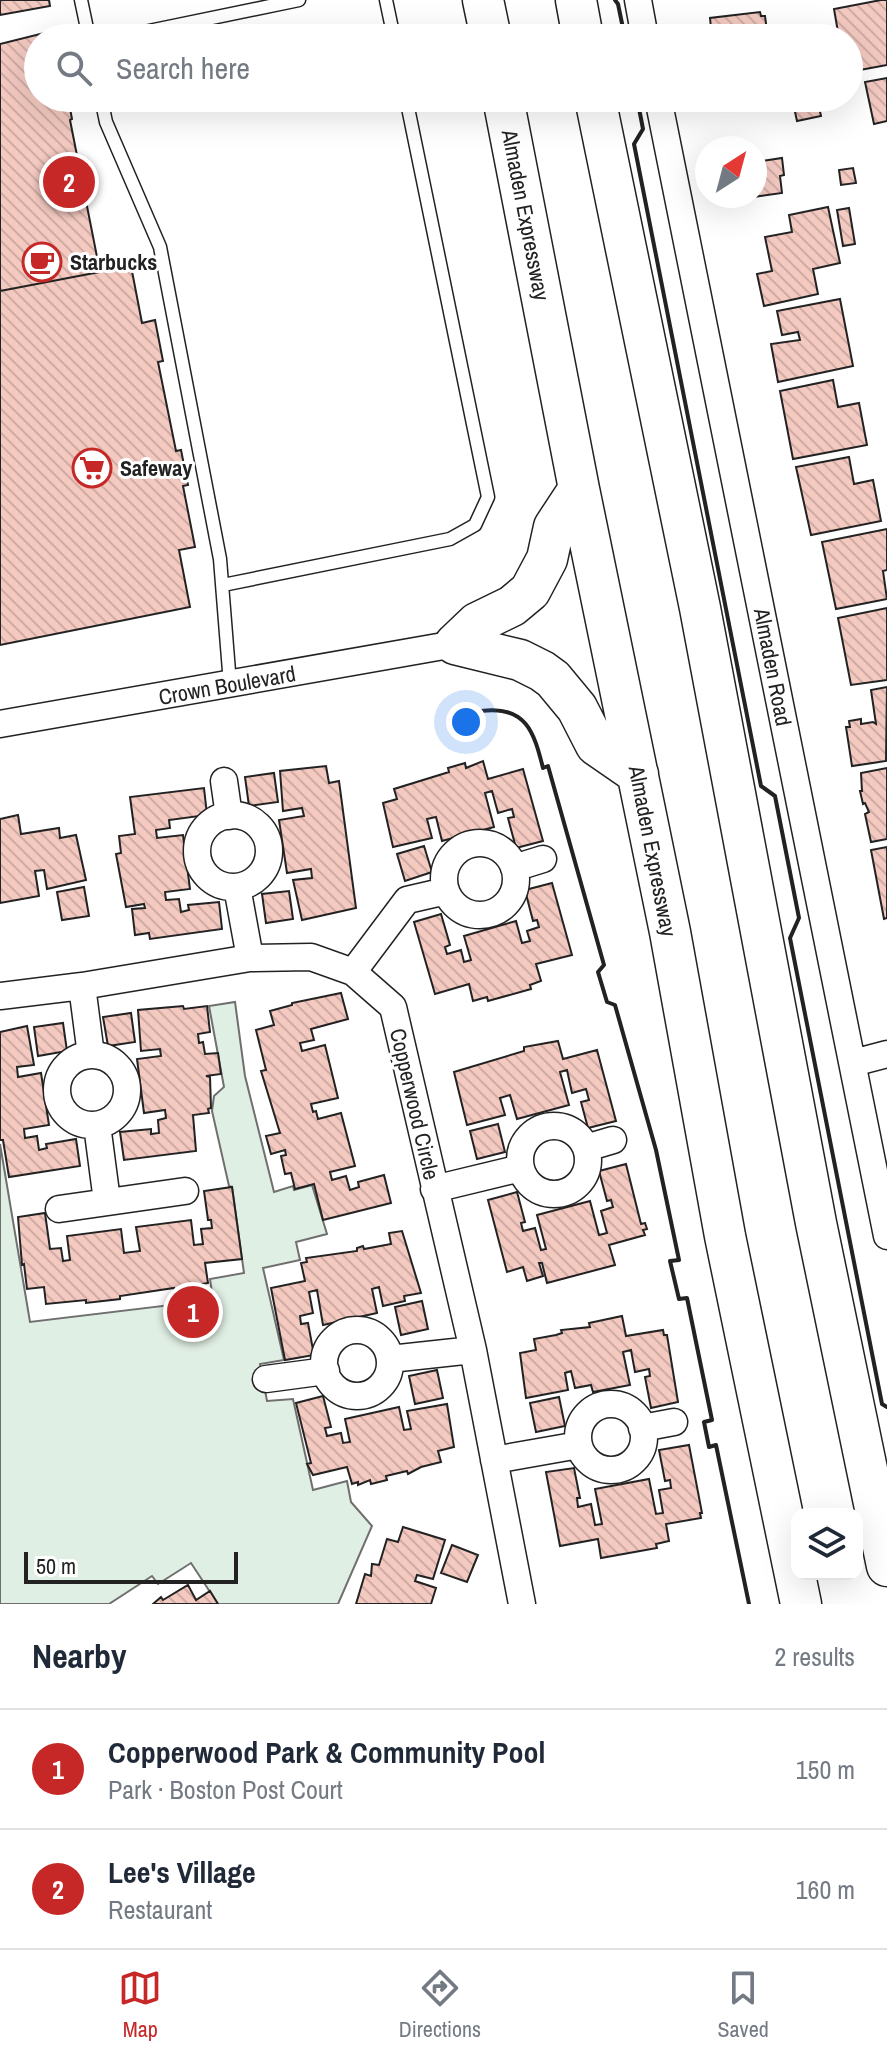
<!DOCTYPE html>
<html lang="en">
<head>
<meta charset="utf-8">
<style>
  :root { --surface:#fff; --page:#f6f6f7; --text:#1f2937; --muted:#747a83; --line:#e0e1e3; --accent:#c62828 }
  body { margin:0; font-family:"Archivo Narrow",sans-serif; background:var(--page); color:var(--text) }
  .controls { position:absolute; right:24px; bottom:24px; display:grid; overflow:hidden; border-radius:16px; box-shadow:0 8px 32px #0002 }
  .controls button { width:72px; height:72px; display:grid; place-items:center; padding:0; border:0; border-bottom:2px solid var(--line); background:var(--surface); color:var(--text); font:40px sans-serif }
  .compass { position:absolute; left:695px; top:136px; width:72px; height:72px; border-radius:50%; background:var(--surface); box-shadow:0 8px 32px #0002; rotate:36deg }
  .scale { position:absolute; left:24px; bottom:20px; width:214px; box-sizing:border-box; padding-left:8px; border:4px solid #222; border-top:0; font-size:22px; line-height:28px; white-space:nowrap; color:#222; -webkit-text-stroke:6px #fff; paint-order:stroke }
  .you { position:absolute; left:466px; top:722px; width:28px; height:28px; margin:-20px; border:6px solid #fff; border-radius:50%; background:#1a73e8; box-shadow:0 0 0 12px #1a73e833 }
  .badge { display:grid; place-items:center; width:52px; height:52px; border-radius:50%; background:var(--accent); color:#fff; font-size:26px; font-weight:700 }
  .pin { position:absolute; translate:-50% -50%; border:4px solid #fff; box-shadow:0 2px 8px #0006 }
  .list { margin:0; padding:0; list-style:none }
  h2 { display:flex; justify-content:space-between; align-items:center; height:104px; margin:0; padding:0 32px; font-size:34px }
  h2 small { font-size:26px; font-weight:400; color:var(--muted) }
  .list li { display:grid; grid-template-columns:52px 1fr auto; gap:24px; align-items:center; box-sizing:border-box; height:120px; padding:0 32px; border-top:2px solid var(--line) }
  .list b { display:block; font-size:30px; white-space:nowrap }
  .list p { margin:0; font-size:26px; white-space:nowrap; color:var(--muted) }
  .list em { font-size:26px; font-style:normal; color:var(--muted) }
  .icon { flex:none; width:44px; height:44px; fill:none; stroke:currentColor; stroke-width:2; stroke-linecap:round; stroke-linejoin:round }
  .map { position:relative; flex:none; width:887px; height:1604px; overflow:hidden }
  .search { position:absolute; background:var(--surface); box-shadow:0 8px 32px #0002; left:24px; right:24px; top:24px; height:88px; display:flex; align-items:center; gap:20px; box-sizing:border-box; padding:0 28px; border-radius:44px; color:var(--muted); font-size:30px }
  .sheet { height:344px; background:var(--surface) }
  nav { display:flex; justify-content:space-around; align-items:center; box-sizing:border-box; height:112px; border-top:2px solid var(--line); background:var(--surface); font-size:22px; color:var(--muted) }
  nav a { display:grid; justify-items:center; gap:4px }
  nav .on { color:var(--accent) }
  .map>svg:first-child { display:block }
  .green { fill:#e0efe3; stroke:#6f6f6f; stroke-width:2 }
  .building { fill:url(#building-back-hatch); stroke:#222; stroke-width:2 }
  .lines { fill:none; stroke-linecap:round; stroke-linejoin:round }
  .lane-casing { stroke:#222; stroke-width:15 }
  .street-casing { stroke:#222; stroke-width:29 }
  .primary-casing { stroke:#222; stroke-width:43 }
  .lane { stroke:#fff; stroke-width:12 }
  .street { stroke:#fff; stroke-width:26 }
  .primary { stroke:#fff; stroke-width:40 }
  .wall { stroke:#222; stroke-width:4 }
  .labels { text-anchor:middle; dominant-baseline:central; stroke-width:6; stroke-linejoin:round; paint-order:stroke }
  .street-label { font-size:22px; fill:#222; stroke:#fff }
  .poi-label { font-size:22px; font-weight:bold; fill:#222; stroke:#fff; text-anchor:start }
</style>
</head>
<body>
<div class="map">
<svg width="887" height="1604" viewBox="0 0 887 1604">
  <defs>
    <pattern id="building-back-hatch" width="6" height="6" patternUnits="userSpaceOnUse" patternTransform="scale(2)"><rect width="6" height="6" fill="#f3c9c0"/><path d="M-1 5l2 2M0 0l6 6M5-1l2 2" fill="none" stroke="#d0aca5"/></pattern>
  </defs>
  <rect width="100%" height="100%" fill="#fff"/>
  <path class="green" d="M235 1002 245 1076 274 1192 293 1186 294 1190 312 1185 327 1234 296 1242 300 1260 263 1268 284 1360 260 1364 267 1401 293 1399 313 1490 347 1481 351 1502 372 1526 338 1604H218L191 1563 158 1584 152 1576 109 1604H0V1144L30 1322 213 1300 210 1279 244 1273 232 1187 229 1186 212 1111 214 1096 224 1087 209 1006Z"/>
  <path class="building" d="M0 0H49L50 6 0 15Z
    M881 0H887V65L849 72V38H839L834 9Z
    M760 12 761 16H765L768 38H712L710 18Z
    M44 33 53 38H38V98H68L72 119 70 120 100 272 0 291V44Z
    M887 78V121L874 124 865 82Z
    M792 98H817L821 116 797 121Z
    M782 158 784 175 780 176 782 193 753 197 755 162Z
    M853 168 856 183 841 185 839 170Z
    M828 207 840 263 813 269 818 294 764 306 757 274 772 271 765 237 792 232 789 215Z
    M849 208 855 244 843 246 837 210Z
    M131 266 142 323 155 320 163 361 158 362 176 451 181 450 188 485 183 486 195 547 179 550 190 607 0 645V291Z
    M840 299 853 366 778 382 771 344 800 340 798 332 782 335 777 311Z
    M833 380 838 407 859 403 867 445 793 459 780 391Z
    M849 457 854 484 873 480 881 521 811 535 796 467Z
    M887 529V570L883 571 887 599 836 609 822 542Z
    M887 608V680L851 685 838 618Z
    M887 687 886 761 852 766 846 727H850L849 721 861 719V724L873 722 876 724 871 690Z
    M483 761 488 779 523 769 543 841 516 848 508 818 514 817 512 809 498 813 492 791 485 793 494 827 442 841 436 817 427 819 432 838 393 847 383 803 397 799 394 789 449 772 448 768 465 763 466 768Z
    M326 766 329 783 339 781 356 908 302 920 293 880 312 878 311 869 287 873 279 820 304 816 302 808 283 811 280 771Z
    M887 768V839L871 842 865 814 869 812 865 803 863 804 860 791H862L861 773Z
    M274 773 278 802 249 806 245 777Z
    M204 788 207 815 169 820 170 828 156 830 157 838 183 835 190 889 165 892 166 900 179 899 181 912 189 910 188 905 219 902 222 929 150 939 149 933 135 935 132 909 145 908 144 904 126 907 116 854 121 853 119 836 135 834 130 797Z
    M18 815 21 834 59 828 60 838 76 835 86 880 47 889 44 870 35 871 39 896 0 903V819Z
    M424 846 432 872 405 881 397 854Z
    M887 847V918L884 919 871 850Z
    M552 883 572 955 536 964 541 981 530 985 531 989 488 1001 487 997 473 1001 469 984 435 994 414 922 441 914 450 945 445 947 447 954 461 950 464 962 471 960 464 936 516 921 522 943 530 941 527 931 539 927 537 920 533 921 525 890Z
    M84 887 89 916 62 920 57 892Z
    M289 891 293 919 266 923 262 894Z
    M341 993 348 1019 311 1029 314 1040 300 1043 302 1051 325 1045 338 1098 311 1104 313 1112 316 1111 318 1119 341 1113 355 1166 330 1172 332 1180 346 1176 350 1190 359 1187 358 1182 384 1175 391 1203 323 1220 314 1184 295 1189 291 1173 285 1174 281 1156 286 1155 285 1150 271 1154 266 1136 280 1133 261 1071 266 1070 256 1030 274 1025 270 1011 292 1005V1003Z
    M183 1006 184 1009 207 1006 210 1032 198 1034 199 1043 203 1042 205 1054 218 1053 221 1074 206 1076 210 1077 211 1108 208 1109 209 1113 193 1115 196 1151 124 1160 120 1132 151 1129V1134L159 1133 158 1120 166 1118 165 1110 144 1113 137 1059 161 1056 160 1049 141 1051 138 1010Z
    M131 1013 135 1042 108 1046 103 1017Z
    M63 1023 67 1051 38 1056 34 1027Z
    M27 1026 34 1065 17 1067 18 1077 41 1073 49 1125 24 1129 25 1138 37 1136 39 1150 47 1148 46 1144 76 1139 80 1166 9 1177 3 1140H0V1032Z
    M558 1041 563 1059 597 1050 616 1121 588 1128 581 1102 589 1100 586 1089 572 1093 567 1070 560 1072 569 1105 517 1119 510 1095 500 1098 505 1115 467 1125 454 1072 524 1051V1047Z
    M498 1124 505 1152 477 1159 470 1131Z
    M626 1164 641 1224 645 1223 647 1229 643 1230 645 1235 609 1245 615 1265 547 1283 542 1263H539L543 1276 527 1281 523 1267 507 1272 488 1200 517 1192 525 1222 521 1223 523 1231 535 1228 541 1250 546 1249 537 1215 590 1201 599 1235 607 1233 601 1211 613 1207 611 1200 607 1201 599 1171Z
    M232 1187 242 1259 205 1263 208 1283 191 1286V1289L174 1291V1288L120 1296V1299L86 1303V1300L46 1304 44 1287 27 1289 24 1264 22 1265 18 1217 45 1213 50 1249 61 1248 63 1261 70 1260 67 1236 121 1229 124 1253 140 1251 136 1227 191 1220 194 1245 203 1244 201 1229 212 1228 211 1220H208L204 1191Z
    M402 1231 421 1293 404 1296 405 1301 383 1306 379 1287 372 1289 377 1313 323 1325 317 1290 309 1292 313 1313 300 1316 301 1324 308 1323 314 1355 285 1360 271 1288 305 1281 301 1263 307 1262 306 1258 357 1251V1248L363 1246 364 1249 391 1244 389 1233Z
    M422 1301 428 1329 401 1335 395 1307Z
    M622 1316 626 1336 663 1330 664 1335H667L678 1402 651 1408 645 1377 650 1376 649 1369 635 1372 631 1350 623 1352 630 1385 593 1392 591 1385 575 1388 571 1371 565 1373 568 1390 526 1398 520 1353 536 1350 534 1339 556 1335 562 1333 561 1330 590 1327 589 1323Z
    M437 1370 443 1398 415 1404 409 1376Z
    M323 1396 331 1427 325 1428 327 1436 341 1433 343 1443 350 1442 345 1419 399 1407 404 1430 411 1429 407 1411 447 1404 454 1447 438 1451 441 1462 421 1467 408 1474 407 1471 386 1476 387 1480 371 1484 370 1480 358 1485V1482L352 1484 347 1467 313 1475 307 1464 311 1463 296 1403Z
    M559 1397 565 1426 536 1432 530 1403Z
    M689 1445 702 1513H700L701 1518 666 1524 669 1541 656 1544 657 1548 601 1558 598 1539 560 1546 546 1472 574 1468 580 1498H577L578 1507 591 1504 595 1525 602 1524 595 1489 649 1479 656 1514 663 1513 659 1490 671 1488 670 1480 665 1481 659 1450Z
    M403 1527 445 1540 433 1579 417 1575 415 1581 436 1588 431 1604H356L365 1574 371 1576 372 1564 379 1565 387 1539 398 1542Z
    M452 1545 478 1555 467 1582 441 1573Z
    M188 1585 196 1600 210 1591 218 1604H153L161 1597 163 1600Z"/>
  <g class="lines">
    <g class="lane-casing">
      <path id="lane" d="M81 0 89 38
        M386 0 394 38
        M115 38 299 0
        M101 98 106 122 160 247 220 559 230 684
        M223 585 450 539 475 525 488 497 406 98"/>
    </g>
    <g class="street-casing">
      <path id="street" d="M638 0 645 38
        M658 98 887 1236
        M0 724 455 644
        M224 781 229 816
        M197 851a36 36 0 1 1 72 0a36 36 0 1 1-72 0Z
        M444 879a36 36 0 1 1 72 0a36 36 0 1 1-72 0Z
        M514 868 543 859
        M237 887 250 958
        M353 972 407 900 446 891
        M82 986 91 1055
        M0 996 82 986 250 958 311 957 353 972 393 1007 473 1350 522 1604
        M57 1090a35 35 0 1 1 70 0a35 35 0 1 1-70 0Z
        M853 1063 887 1054
        M97 1125 107 1201
        M520 1160a34 34 0 1 1 68 0a34 34 0 1 1-68 0Z
        M586 1148 613 1140
        M434 1189 521 1168
        M59 1209 185 1191
        M324 1363a33 33 0 1 1 66 0a33 33 0 1 1-66 0Z
        M390 1359 473 1350
        M266 1379 326 1371
        M578 1437a33 33 0 1 1 66 0a33 33 0 1 1-66 0Z
        M642 1428 674 1422
        M494 1460 579 1445"/>
    </g>
    <g class="primary-casing">
      <path id="primary" d="M483 0 491 38
        M576 0 583 38
        M503 98 579 489 670 932 725 1236 801 1604
        M595 98 700 608 816 1223 887 1566
        M455 644 520 660 542 671 553 679 577 708 596 745 638 774
        M455 644 477 623 512 606 530 591 547 559 554 527 579 489"/>
    </g>
    <use href="#lane" class="lane"/>
    <use href="#street" class="street"/>
    <use href="#primary" class="primary"/>
    <path class="wall" d="M615 0 618 4 625 38
      M637 98 643 129 634 144 761 786 775 796 799 918 790 938 882 1404 887 1407
      M481 711C526 705 534 732 543 768L548 766 604 965 598 972 607 1002 615 1005 656 1150 679 1260 670 1261 679 1299 687 1298 712 1420 704 1422 709 1447 716 1445 749 1604"/>
  </g>
  <defs>
    <g id="cafe-ring" transform="scale(2)"><circle r="9.5" fill="#fff" stroke="#c62828" stroke-width="1.5"/><path d="M-5.5-4.5H6V0H3Q3 3.5 0 3.5H-2.5Q-5.5 3.5-5.5 0ZM3-3.2v2h1.7v-2ZM-6 4.5H4V6H-6Z" fill="#c62828"/></g>
    <g id="supermarket-ring" transform="scale(2)"><circle r="9.5" fill="#fff" stroke="#c62828" stroke-width="1.5"/><path d="M-6-5.5h2.5l.6 2H6L4.5 2H-2.5L-4.4-4H-6ZM-1.5 3.2a1.3 1.3 0 1 0 .1 0ZM3 3.2a1.3 1.3 0 1 0 .1 0Z" fill="#c62828"/></g>
  </defs>
  <g fill-rule="evenodd">
    <use href="#cafe-ring" x="42" y="262"/>
    <use href="#supermarket-ring" x="92" y="468"/>
  </g>
  <g class="labels">
    <g class="street-label">
      <text transform="translate(526 215) rotate(79)">Almaden Expressway</text>
      <text transform="translate(773 667) rotate(79)">Almaden Road</text>
      <text transform="translate(227 685) rotate(-10)">Crown Boulevard</text>
      <text transform="translate(653 851) rotate(79)">Almaden Expressway</text>
      <text transform="translate(415 1104) rotate(77)">Copperwood Circle</text>
    </g>
    <g class="poi-label">
      <text x="70" y="262">Starbucks</text>
      <text x="120" y="468">Safeway</text>
    </g>
  </g>
</svg>
<div class="controls">
<button><svg class="icon" aria-label="layers" viewBox="0 0 24 24"><path d="M12 4l9 5-9 5-9-5zM3 14l9 5 9-5"/></svg></button>
</div>
<svg class="compass" viewBox="-18 -18 36 36"><path d="M0-13l5 13h-10z" fill="#e53935"/><path d="M0 13l5-13h-10z" fill="#747a83"/></svg>
<div class="scale">50 m</div>
<div class="you"></div>
<div class="pin badge" style="left:193px;top:1312px">1</div>
<div class="pin badge" style="left:69px;top:182px">2</div>
<div class="search"><svg class="icon" aria-label="search" viewBox="0 0 24 24"><circle cx="10" cy="10" r="6"/><path d="M15 15l6 6"/></svg>Search here</div>
</div>
<section class="sheet">
<h2>Nearby<small>2 results</small></h2>
<ul class="list">
<li><span class="badge">1</span><div><b>Copperwood Park &amp; Community Pool</b><p>Park · Boston Post Court</p></div><em>150 m</em></li>
<li><span class="badge">2</span><div><b>Lee's Village</b><p>Restaurant</p></div><em>160 m</em></li>
</ul>
</section>
<nav>
<a class="on"><svg class="icon" aria-label="map" viewBox="0 0 24 24"><path d="M3 6l6-2 6 2 6-2v14l-6 2-6-2-6 2zM9 4v14M15 6v14"/></svg>Map</a>
<a><svg class="icon" aria-label="directions" viewBox="0 0 24 24"><path d="M12 3l9 9-9 9-9-9zM9 14v-3h6M13 9l2 2-2 2"/></svg>Directions</a>
<a><svg class="icon" aria-label="saved" viewBox="0 0 24 24"><path d="M7 4h10v16l-5-4-5 4z"/></svg>Saved</a>
</nav>
</body>
</html>
